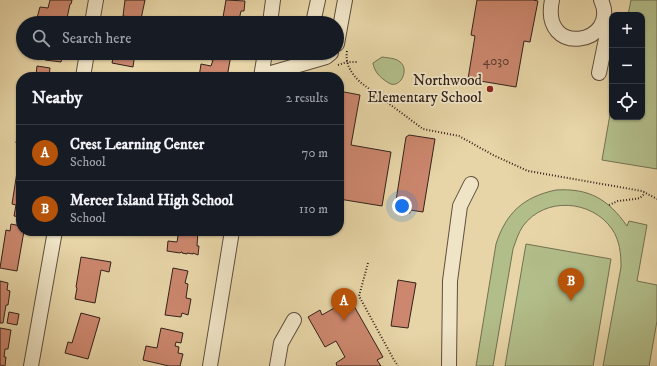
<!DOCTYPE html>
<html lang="en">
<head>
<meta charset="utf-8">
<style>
  :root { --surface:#171b24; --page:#242831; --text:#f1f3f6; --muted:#9ea1a6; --line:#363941; --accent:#b45309 }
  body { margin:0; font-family:"IM FELL DW Pica",serif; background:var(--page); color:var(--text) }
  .controls { position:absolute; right:12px; top:12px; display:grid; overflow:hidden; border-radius:8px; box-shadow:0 1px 3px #0004 }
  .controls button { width:36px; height:36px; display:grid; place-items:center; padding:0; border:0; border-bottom:1px solid var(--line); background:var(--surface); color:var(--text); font:20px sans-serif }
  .you { position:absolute; left:402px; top:206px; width:14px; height:14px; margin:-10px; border:3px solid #fff; border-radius:50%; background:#1a73e8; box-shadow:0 0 0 6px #1a73e833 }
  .badge { display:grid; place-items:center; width:26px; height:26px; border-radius:50%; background:var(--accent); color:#fff; font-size:13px; font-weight:700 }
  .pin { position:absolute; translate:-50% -33px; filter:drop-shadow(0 1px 2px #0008) }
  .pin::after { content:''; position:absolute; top:21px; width:14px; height:12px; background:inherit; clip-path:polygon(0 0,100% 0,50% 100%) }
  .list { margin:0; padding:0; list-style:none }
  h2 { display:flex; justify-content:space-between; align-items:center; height:52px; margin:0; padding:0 16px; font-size:17px }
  h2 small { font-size:13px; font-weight:400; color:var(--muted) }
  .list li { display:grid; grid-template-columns:26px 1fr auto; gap:12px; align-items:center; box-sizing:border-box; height:56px; padding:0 16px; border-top:1px solid var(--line) }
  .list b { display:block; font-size:15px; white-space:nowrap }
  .list p { margin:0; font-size:13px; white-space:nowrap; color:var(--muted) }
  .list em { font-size:13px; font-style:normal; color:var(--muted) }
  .icon { flex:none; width:22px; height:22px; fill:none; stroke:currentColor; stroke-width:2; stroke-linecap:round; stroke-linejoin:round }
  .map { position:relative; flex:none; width:657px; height:366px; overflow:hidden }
  .search { position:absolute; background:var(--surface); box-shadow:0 1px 3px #0004; left:16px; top:16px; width:328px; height:44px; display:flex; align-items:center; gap:10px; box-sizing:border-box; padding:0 14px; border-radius:22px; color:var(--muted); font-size:15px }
  .panel { position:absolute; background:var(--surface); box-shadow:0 1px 3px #0004; left:16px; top:72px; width:328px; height:164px; border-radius:16px }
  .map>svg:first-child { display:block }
  .green { fill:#b2be8a; stroke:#727052 }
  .building { fill:#cc876e; stroke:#32211a }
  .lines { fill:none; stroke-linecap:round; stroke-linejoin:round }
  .minor-casing { stroke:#5f4e3d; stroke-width:16 }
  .path { stroke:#32211a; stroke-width:2; stroke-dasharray:1 2; stroke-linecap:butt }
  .minor { stroke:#efe4c6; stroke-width:14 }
  .poi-dot { fill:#8f2418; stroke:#efe4c6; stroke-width:1.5 }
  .labels { text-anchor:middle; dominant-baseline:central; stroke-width:3.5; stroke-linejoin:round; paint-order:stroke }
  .number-label { font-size:13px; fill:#583a2f }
  .poi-label { font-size:15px; fill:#32211a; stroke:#efe4c6; text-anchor:end }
</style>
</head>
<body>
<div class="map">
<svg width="657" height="366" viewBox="0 0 657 366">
  <rect width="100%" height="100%" fill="#e7d5a7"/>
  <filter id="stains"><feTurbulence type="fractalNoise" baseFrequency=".005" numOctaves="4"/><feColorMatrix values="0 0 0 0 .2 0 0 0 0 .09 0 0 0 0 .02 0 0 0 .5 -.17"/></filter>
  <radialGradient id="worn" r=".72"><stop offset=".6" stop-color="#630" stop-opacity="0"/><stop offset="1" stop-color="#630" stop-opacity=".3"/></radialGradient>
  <path class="green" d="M631 0H657V169L602 160 612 103V117H642V15H628Z
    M382 57C388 58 396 58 400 62 409 68 402 87 391 84 388 83 386 81 383 79 378 75 374 70 373 63Z
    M556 190C589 188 608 199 627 226L629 221 647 225 637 281 657 285V321L649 366H603L621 267C621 254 620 241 612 229 592 200 545 196 523 226 518 233 516 241 513 249L493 366H476L496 244C506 213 523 197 556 190Z
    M526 244 611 259 593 366H505Z"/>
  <path class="building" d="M50 0H72L71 4H70L66 23 37 18 40 7 48 8Z
    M125 0H145L141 19 123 16Z
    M226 0 245 1 244 11H241L239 20H243L242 23H222Z
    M477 0H533L538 1 530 42 524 41 516 87 468 79 475 36 471 35Z
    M34 53H63L61 62 45 60V57L34 55Z
    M114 53H135L133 67 112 63Z
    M198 53H227V54L231 55 227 77H199L201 64 211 66 213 60 197 57Z
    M37 66 50 68 49 77H29L30 74 36 75Z
    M339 91 360 95 351 145 391 152 382 206 339 199Z
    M19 127H21V144L16 143Z
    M409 135 435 139 423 212 410 210V213L405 212V209L395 207 406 137Z
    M17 172 21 173V217L14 216 16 205 12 204Z
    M11 224 21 226V231H24L17 271 0 268 6 230 10 231Z
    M175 231H198L197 246H199L198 255 193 253V254L187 253V254L182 253V252H181L180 253 167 251 168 241 177 242 178 236 175 235Z
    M81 257 111 262 109 272 101 270 95 303 75 299 77 288 76 287Z
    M173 268 188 271 185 283 188 284 186 298 191 299 188 315 182 313 181 317 165 315Z
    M398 280 416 283 408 328 391 326Z
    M0 281 8 283 7 290 10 291 8 305H6L3 323H0Z
    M350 299 383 357 377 360 381 366H337L336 363 345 357 336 341 325 347 308 317 320 310 322 315Z
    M9 312 19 314 17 325 7 323Z
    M81 313 100 318 88 359 65 353 68 342 72 343Z
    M0 328 11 330 8 349H5L4 357H6L5 366 0 365Z
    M161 328 183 333 181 343 176 342 175 346 179 347 178 353 183 354 180 366H169L143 360 146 346 157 348Z"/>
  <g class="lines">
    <g class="minor-casing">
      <path id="minor" d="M552 0C540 59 621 44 601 0
        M92 23 96 0
        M270 23 273 0
        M313 23 318 0
        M337 44 345 0
        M599 73 607 34 602 23
        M261 76 326 57 331 53
        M83 77 87 53
        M261 77 265 53
        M31 366 55 231
        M210 366 232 231
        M277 366 281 343 294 320
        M449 366 450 281 460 206 471 184"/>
    </g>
    <path class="path" d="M347 51C345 64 351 73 360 82L423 129 459 136 493 155 528 171 642 191 657 199
      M338 65 347 62H357
      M609 205 618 201 635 199 640 198 643 195 644 192
      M368 263 359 296 394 360 398 366"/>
    <use href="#minor" class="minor"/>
  </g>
  <circle class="poi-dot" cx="490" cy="89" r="4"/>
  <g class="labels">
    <g class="number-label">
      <text x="496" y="61">4030</text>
    </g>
    <g class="poi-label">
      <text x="482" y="80">Northwood<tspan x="482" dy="17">Elementary School</tspan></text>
    </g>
  </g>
  <rect width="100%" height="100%" filter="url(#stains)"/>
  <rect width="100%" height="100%" fill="url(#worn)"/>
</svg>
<div class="controls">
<button>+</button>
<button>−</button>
<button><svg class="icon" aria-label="locate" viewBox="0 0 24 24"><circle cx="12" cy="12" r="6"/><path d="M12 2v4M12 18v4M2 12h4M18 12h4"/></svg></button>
</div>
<div class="you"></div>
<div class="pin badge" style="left:344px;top:321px">A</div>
<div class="pin badge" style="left:571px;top:301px">B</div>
<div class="search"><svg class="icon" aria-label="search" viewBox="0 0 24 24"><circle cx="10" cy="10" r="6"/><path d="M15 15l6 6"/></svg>Search here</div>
<section class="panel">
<h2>Nearby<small>2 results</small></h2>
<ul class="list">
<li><span class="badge">A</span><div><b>Crest Learning Center</b><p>School</p></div><em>70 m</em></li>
<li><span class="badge">B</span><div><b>Mercer Island High School</b><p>School</p></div><em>110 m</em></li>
</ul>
</section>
</div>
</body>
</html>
